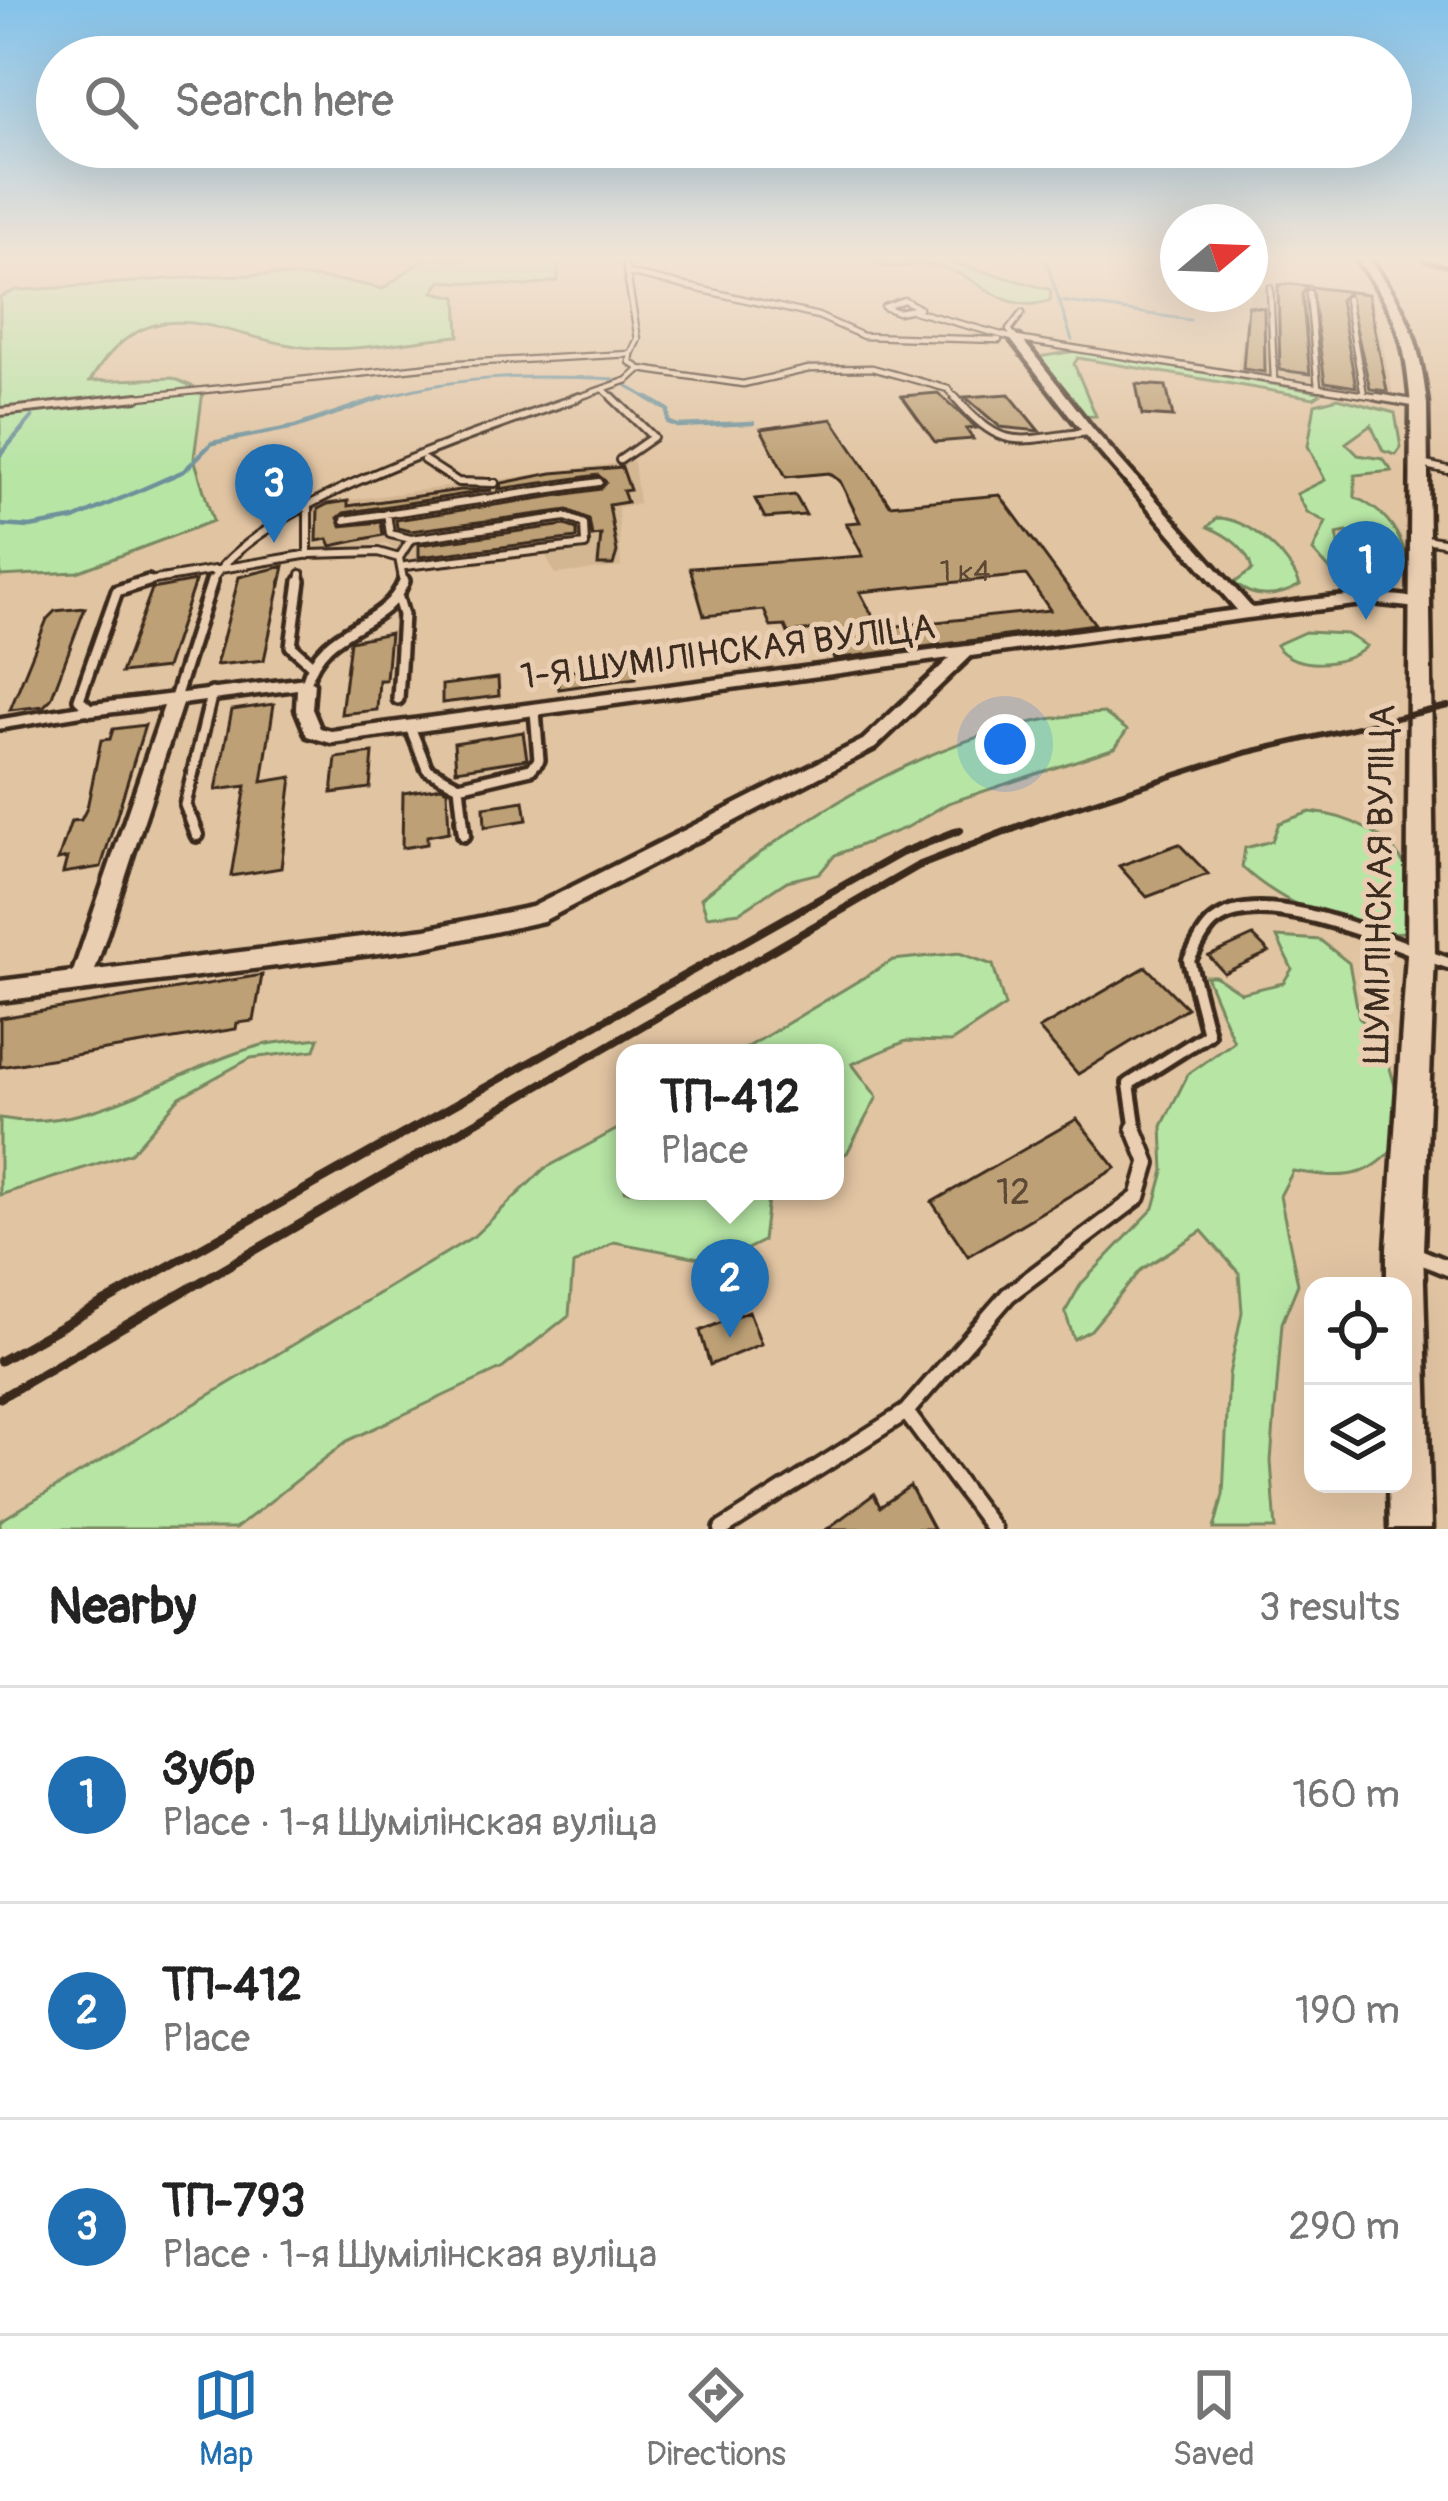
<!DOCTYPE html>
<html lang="en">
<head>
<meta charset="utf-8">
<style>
  :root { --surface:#fff; --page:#f6f6f6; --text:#222; --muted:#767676; --line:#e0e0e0; --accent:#1f6fb2 }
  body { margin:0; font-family:Pangolin,sans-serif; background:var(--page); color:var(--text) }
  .controls { position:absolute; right:36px; bottom:36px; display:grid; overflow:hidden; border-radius:24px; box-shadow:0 12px 48px #0002 }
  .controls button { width:108px; height:108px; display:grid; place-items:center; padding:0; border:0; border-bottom:3px solid var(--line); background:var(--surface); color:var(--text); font:60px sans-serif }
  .compass { position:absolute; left:1160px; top:204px; width:108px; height:108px; border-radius:50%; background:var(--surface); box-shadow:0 12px 48px #0002; rotate:71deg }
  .you { position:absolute; left:1005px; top:744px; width:42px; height:42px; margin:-30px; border:9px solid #fff; border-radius:50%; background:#1a73e8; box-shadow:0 0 0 18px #1a73e833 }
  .badge { display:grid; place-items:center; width:78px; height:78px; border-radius:50%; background:var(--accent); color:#fff; font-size:39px; font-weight:700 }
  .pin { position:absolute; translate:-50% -99px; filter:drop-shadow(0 3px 6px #0008) }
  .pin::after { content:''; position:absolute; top:63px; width:42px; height:36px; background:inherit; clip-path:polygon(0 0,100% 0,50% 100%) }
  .popup { position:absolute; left:616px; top:1044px; width:228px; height:156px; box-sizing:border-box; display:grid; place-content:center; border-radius:24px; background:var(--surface); filter:drop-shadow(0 3px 9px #0005); font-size:39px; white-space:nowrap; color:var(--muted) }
  .popup b { font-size:45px; color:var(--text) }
  .popup::after { content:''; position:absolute; left:50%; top:100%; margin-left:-24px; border:24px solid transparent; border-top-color:var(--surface) }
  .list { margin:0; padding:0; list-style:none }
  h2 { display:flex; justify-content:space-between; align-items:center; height:156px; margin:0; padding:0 48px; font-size:51px }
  h2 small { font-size:39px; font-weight:400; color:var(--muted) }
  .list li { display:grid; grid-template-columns:78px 1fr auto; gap:36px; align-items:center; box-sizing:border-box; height:216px; padding:0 48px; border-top:3px solid var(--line) }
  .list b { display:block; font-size:45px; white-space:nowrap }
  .list p { margin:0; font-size:39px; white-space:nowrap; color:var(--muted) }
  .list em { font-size:39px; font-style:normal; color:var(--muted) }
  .icon { flex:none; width:66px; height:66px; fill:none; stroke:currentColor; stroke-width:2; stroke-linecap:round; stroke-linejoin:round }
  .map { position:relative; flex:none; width:1448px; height:1529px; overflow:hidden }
  .search { position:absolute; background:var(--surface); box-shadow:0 12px 48px #0002; left:36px; right:36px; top:36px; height:132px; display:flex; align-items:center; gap:30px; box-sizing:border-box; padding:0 42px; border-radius:66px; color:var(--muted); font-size:45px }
  .sheet { height:804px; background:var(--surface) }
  nav { display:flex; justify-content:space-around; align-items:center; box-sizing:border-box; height:168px; border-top:3px solid var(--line); background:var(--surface); font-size:33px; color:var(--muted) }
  nav a { display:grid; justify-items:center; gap:6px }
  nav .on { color:var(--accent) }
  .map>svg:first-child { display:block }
  .built { fill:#d3b692 }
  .green { fill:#b6e5a4; stroke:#788861; stroke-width:3 }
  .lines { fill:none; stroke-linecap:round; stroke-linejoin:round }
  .stream-far1 { stroke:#6c919a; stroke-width:3 }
  .stream { stroke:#6c919a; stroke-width:4.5 }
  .building { fill:#bda075; stroke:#3b2a1e; stroke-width:3; fill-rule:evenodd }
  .lane-far4-casing { stroke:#3b2a1e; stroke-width:9 }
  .lane-far3-casing { stroke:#3b2a1e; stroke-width:12 }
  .lane-far2-casing { stroke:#3b2a1e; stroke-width:18 }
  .lane-far1-casing { stroke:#3b2a1e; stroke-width:20 }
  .lane-casing { stroke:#3b2a1e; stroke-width:22 }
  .street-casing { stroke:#3b2a1e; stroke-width:9 }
  .secondary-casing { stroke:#3b2a1e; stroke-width:9 }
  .lane-far4 { stroke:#eaceb1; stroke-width:4.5 }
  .lane-far3 { stroke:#eaceb1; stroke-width:6 }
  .lane-far2 { stroke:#eaceb1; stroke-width:9 }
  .lane-far1 { stroke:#eaceb1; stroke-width:10 }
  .lane { stroke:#eaceb1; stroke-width:14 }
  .street { fill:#eaceb1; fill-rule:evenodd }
  .secondary { fill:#eaceb1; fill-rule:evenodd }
  .rail-far2 { stroke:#3b2a1e; stroke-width:6 }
  .rail-far1 { stroke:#3b2a1e; stroke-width:8 }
  .rail { stroke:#3b2a1e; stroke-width:9 }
  .labels { text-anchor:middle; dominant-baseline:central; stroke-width:10; stroke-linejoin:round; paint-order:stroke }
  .number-label { font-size:30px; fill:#5c4834 }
  .street-label { font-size:36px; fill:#3b2a1e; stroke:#eaceb1 }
  .near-number-label { font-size:36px; fill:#5c4834 }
</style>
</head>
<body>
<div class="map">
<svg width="1448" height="1529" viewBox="0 0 1448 1529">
  <rect width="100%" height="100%" fill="#e1c4a2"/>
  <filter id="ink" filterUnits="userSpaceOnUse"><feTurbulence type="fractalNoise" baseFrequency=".00833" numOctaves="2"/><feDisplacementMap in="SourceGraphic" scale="24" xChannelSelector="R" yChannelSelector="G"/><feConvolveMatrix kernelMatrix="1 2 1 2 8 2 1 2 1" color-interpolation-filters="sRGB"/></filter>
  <g filter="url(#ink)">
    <path class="built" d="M1291 283 1371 293 1394 398 1237 372 1248 302 1255 287Z
      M634 461 639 504 618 507 621 567 555 574 546 556 425 570 386 544 311 550 313 505Z"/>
    <path class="green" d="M425 258 558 264V281L527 286 441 281 433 292 457 297 459 336C412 340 359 352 312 348 225 341 152 277 90 381L173 378 203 391 194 458 213 521 77 572 0 576V297L16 290C140 286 260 259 383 289Z
      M942 260 1051 290 1050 301C1003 317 978 273 936 266 915 262 889 271 871 263Z
      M1076 351 1319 392 1320 394 1314 398 1078 358 1074 364 1096 416 1080 417 1035 364 1038 357Z
      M1338 398 1395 413 1401 448 1396 455 1383 451 1371 425 1346 443 1358 455 1383 459 1392 471 1355 475V497C1383 511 1396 525 1406 555L1395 568 1379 566 1347 532 1337 534 1343 573 1330 570 1313 551 1326 522 1307 512 1297 494 1325 480 1308 446 1315 404Z
      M1217 518C1248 518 1290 556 1300 585 1278 598 1254 600 1234 583L1252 570C1248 549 1227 535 1208 527Z
      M1305 632 1347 634 1367 646C1347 667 1292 671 1276 645Z
      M1104 713 1127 730 1115 748 948 803 908 827 835 855 820 873 787 881 740 912 707 916 701 898C813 808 958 719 1104 713Z
      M1310 812C1347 815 1390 834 1408 871 1414 886 1410 914 1411 931 1360 941 1279 903 1242 867L1245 848 1272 841 1279 823Z
      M1277 937 1320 940 1349 963 1359 1017 1383 1043 1407 1129C1376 1180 1349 1180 1293 1171L1280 1196 1298 1284 1282 1323 1271 1461 1276 1529H1214L1223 1495 1229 1375 1242 1312 1239 1273 1202 1231 1141 1270 1091 1330 1074 1339 1065 1312 1081 1284 1154 1208 1164 1171 1162 1126 1188 1074 1234 1042 1206 976H1215L1241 993 1283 983 1292 969Z
      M959 953 993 965 1005 1006 951 1042 906 1041 852 1064 877 1097 847 1153 835 1158V1053H738L893 960Z
      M319 1038 315 1050 251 1058 180 1097 131 1153 0 1195V1118C89 1135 173 1070 255 1047 275 1041 298 1041 319 1038Z
      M625 1125V1191H769L763 1241 721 1262 614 1242 573 1265 569 1315 503 1368 347 1441 235 1529H0V1521L474 1236 544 1169Z"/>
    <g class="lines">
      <path class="stream-far1" d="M1051 257 1046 261 1072 340
        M1061 301 1190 320
        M627 386 651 400
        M375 400C451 375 534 375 614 379"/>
      <path class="stream" d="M646 397 668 410V422L678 426 753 423
        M0 455 32 417
        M0 525 30 527 74 519 184 471 212 443 295 427 383 397"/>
    </g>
    <path class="building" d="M1290 284 1308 286 1302 294 1310 374 1280 370 1278 285Z
      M1311 287 1368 294 1387 391 1370 389 1348 292 1340 300 1356 387 1325 382Z
      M1248 306 1264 308 1265 372 1243 369Z
      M1136 384 1166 386 1173 417 1142 415Z
      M938 393 976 428 966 429 973 439 935 442 902 396Z
      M1009 394 1039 431 1000 427 965 397Z
      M832 419 890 505 1000 495 1095 624 834 659 820 629 788 633 785 626 771 627 764 610 704 616 690 568 863 556 846 523 860 522 840 481 829 473 786 477 761 429ZM1026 575 1050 610 879 628 860 592Z
      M622 467 630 490 623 491 627 502 609 505 617 552 613 565H598L601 535 592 536 589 519 568 510 411 531 397 528 396 520 600 489 606 482 598 475 499 489 502 483 552 473Z
      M460 490H492L344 513 338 518 341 526 381 522 383 535 331 546 328 539 317 541 318 509 328 504 348 501V506Z
      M795 495 806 515 765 518 755 499Z
      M565 525 577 529V538L419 557V545Z
      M284 566 264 660 216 665 239 577Z
      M195 581 166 668 121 673 152 589Z
      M85 608 51 699 44 706 10 710 47 619 55 611Z
      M390 633 386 680H379L377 710 341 714 350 641Z
      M634 662 636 678 559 689 556 673Z
      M498 678 499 696 442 703V685Z
      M274 704 262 782 292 777 281 868 231 876 246 786 216 790 232 710Z
      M145 725 101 867 63 873 67 858 58 860 71 821 81 820 87 808 101 740 110 739 113 729Z
      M523 732 527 759 456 770 454 743Z
      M373 753 370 788 332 793 336 758Z
      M441 787 447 790 449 832 427 836V844L402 848 403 793Z
      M524 801 527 820 485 827 484 807Z
      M1179 844 1208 874 1147 897 1119 866Z
      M1253 936 1269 952 1224 973 1209 956Z
      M1146 967 1187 1008 1078 1074 1039 1029Z
      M262 975 254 1021 237 1023 236 1029 0 1067V1018Z
      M1077 1119 1116 1168 968 1256 932 1202Z
      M749 1311 761 1344 710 1365 700 1331Z
      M910 1486 933 1529H827L874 1494 880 1507Z"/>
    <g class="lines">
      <g class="lane-far4-casing">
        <path id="lane-far4" d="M624 257 638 339 631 354
          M628 273 818 316 863 336 999 340
          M1270 288 1274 379
          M1309 293 1318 387
          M1347 299 1364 395
          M904 300 919 308 898 312 884 307Z
          M914 311 1016 339 1396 400
          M1016 339 1009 330 1022 313
          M603 389 615 400
          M110 400 460 363 631 354 630 362 640 369 743 384 809 369 872 368 948 389 957 400
          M571 400 628 380 640 369"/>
      </g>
      <g class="lane-far3-casing">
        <path id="lane-far3" d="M612 397 653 437 620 460
          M955 397C1004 455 1019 439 1089 432
          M1377 397 1419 404
          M0 412 138 397
          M424 460 458 482 495 483
          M1421 464 1448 470
          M308 506V555
          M387 513 390 534 411 539
          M345 520 599 482
          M1420 538 1448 543
          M399 558 411 539 566 517 584 524 585 545 405 566
          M131 584 310 554 378 552 399 558 404 584
          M210 584C254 503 491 429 579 397
          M300 584 301 574"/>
      </g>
      <g class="lane-far2-casing">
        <path id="lane-far2" d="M300 581 291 646 311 664
          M398 598 403 615 398 699
          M306 683C323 622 385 631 404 581
          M175 698 212 581
          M0 724 90 709 79 699 117 591 148 581
          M410 727 427 769 459 786 531 769 539 760 535 711
          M459 786 463 822
          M192 822 185 805 212 693"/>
      </g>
      <g class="lane-far1-casing">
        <path id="lane-far1" d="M191 819 197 835
          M462 819 464 835
          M1136 1131 1129 1084 1208 1034 1189 960C1196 948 1203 930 1215 921 1266 883 1394 945 1448 963"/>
      </g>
      <g class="lane-casing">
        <path id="lane" d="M1414 1254 1448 1268
          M906 1412 993 1529
          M722 1529 906 1412 1008 1295 1138 1197 1148 1163 1134 1128"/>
      </g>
      <g class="street-casing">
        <path id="street" d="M1424 257 1448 258V264L1425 259Z
          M1012 337H1020L1093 429 1252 608C1293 603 1392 584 1426 603L1418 608 1371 603 1248 618 971 656 875 748 543 921 426 947 0 1001V981L73 972 164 706 90 715 84 713 82 709 84 705 306 678 314 683 312 709 320 728 331 731 1237 610 1085 435 1012 341ZM950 658 863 740 532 907 426 929 95 970 182 704 297 689 296 709 307 736 331 743Z"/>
      </g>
      <g class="secondary-casing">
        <path id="secondary" d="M1355 257H1367C1408 307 1419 340 1427 404L1435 955 1423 1249 1431 1529H1389L1388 1484H1403V1286H1387V1249L1407 955 1411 404C1405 335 1397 312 1355 257Z"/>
      </g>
      <use href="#lane-far4" class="lane-far4"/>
      <use href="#lane-far3" class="lane-far3"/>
      <use href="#lane-far2" class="lane-far2"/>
      <use href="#lane-far1" class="lane-far1"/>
      <use href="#lane" class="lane"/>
      <use href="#street" class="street"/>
      <use href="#secondary" class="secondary"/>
      <path class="rail-far2" d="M1029 822 1245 753 1448 706"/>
      <path class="rail-far1" d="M408 1131 901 853 960 830
        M461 1131 918 866 1038 819"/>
      <path class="rail" d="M0 1361 414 1128
        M0 1398 466 1128"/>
    </g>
  </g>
  <linearGradient id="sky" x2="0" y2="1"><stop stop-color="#83c2ea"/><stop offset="0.55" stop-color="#f2e4d5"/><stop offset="1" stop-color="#f2e4d5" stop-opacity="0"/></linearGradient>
  <rect width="1448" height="471" fill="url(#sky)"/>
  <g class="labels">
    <g class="number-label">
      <text x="965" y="571">1 к4</text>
    </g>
    <g class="street-label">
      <text transform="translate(728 652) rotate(-7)">1-Я ШУМІЛІНСКАЯ ВУЛІЦА</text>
      <text transform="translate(1380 884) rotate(-89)">ШУМІЛІНСКАЯ ВУЛІЦА</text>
    </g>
    <g class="near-number-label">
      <text x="1013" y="1192">12</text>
    </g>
  </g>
</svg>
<div class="controls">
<button><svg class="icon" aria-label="locate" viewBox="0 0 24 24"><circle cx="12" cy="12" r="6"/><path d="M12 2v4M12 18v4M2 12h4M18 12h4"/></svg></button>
<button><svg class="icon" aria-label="layers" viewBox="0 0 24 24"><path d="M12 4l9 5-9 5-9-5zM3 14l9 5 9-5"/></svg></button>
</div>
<svg class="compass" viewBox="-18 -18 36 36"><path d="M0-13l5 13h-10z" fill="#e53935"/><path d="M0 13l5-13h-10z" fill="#767676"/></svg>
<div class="you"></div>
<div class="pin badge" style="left:1366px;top:620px">1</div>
<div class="pin badge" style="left:730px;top:1338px">2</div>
<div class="popup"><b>ТП-412</b>Place</div>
<div class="pin badge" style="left:274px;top:543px">3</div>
<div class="search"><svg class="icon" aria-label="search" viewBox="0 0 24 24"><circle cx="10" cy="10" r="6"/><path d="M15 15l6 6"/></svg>Search here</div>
</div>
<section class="sheet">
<h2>Nearby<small>3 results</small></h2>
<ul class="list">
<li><span class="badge">1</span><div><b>Зубр</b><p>Place · 1-я Шумілінская вуліца</p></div><em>160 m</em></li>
<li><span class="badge">2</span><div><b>ТП-412</b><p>Place</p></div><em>190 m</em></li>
<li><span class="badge">3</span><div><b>ТП-793</b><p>Place · 1-я Шумілінская вуліца</p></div><em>290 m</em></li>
</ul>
</section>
<nav>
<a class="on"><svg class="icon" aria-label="map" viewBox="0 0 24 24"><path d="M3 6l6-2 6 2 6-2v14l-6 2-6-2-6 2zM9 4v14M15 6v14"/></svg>Map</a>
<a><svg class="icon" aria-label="directions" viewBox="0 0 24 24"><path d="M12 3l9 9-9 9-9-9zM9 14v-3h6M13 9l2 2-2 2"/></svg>Directions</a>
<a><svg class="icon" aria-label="saved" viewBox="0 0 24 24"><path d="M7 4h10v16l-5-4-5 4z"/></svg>Saved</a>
</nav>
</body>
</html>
